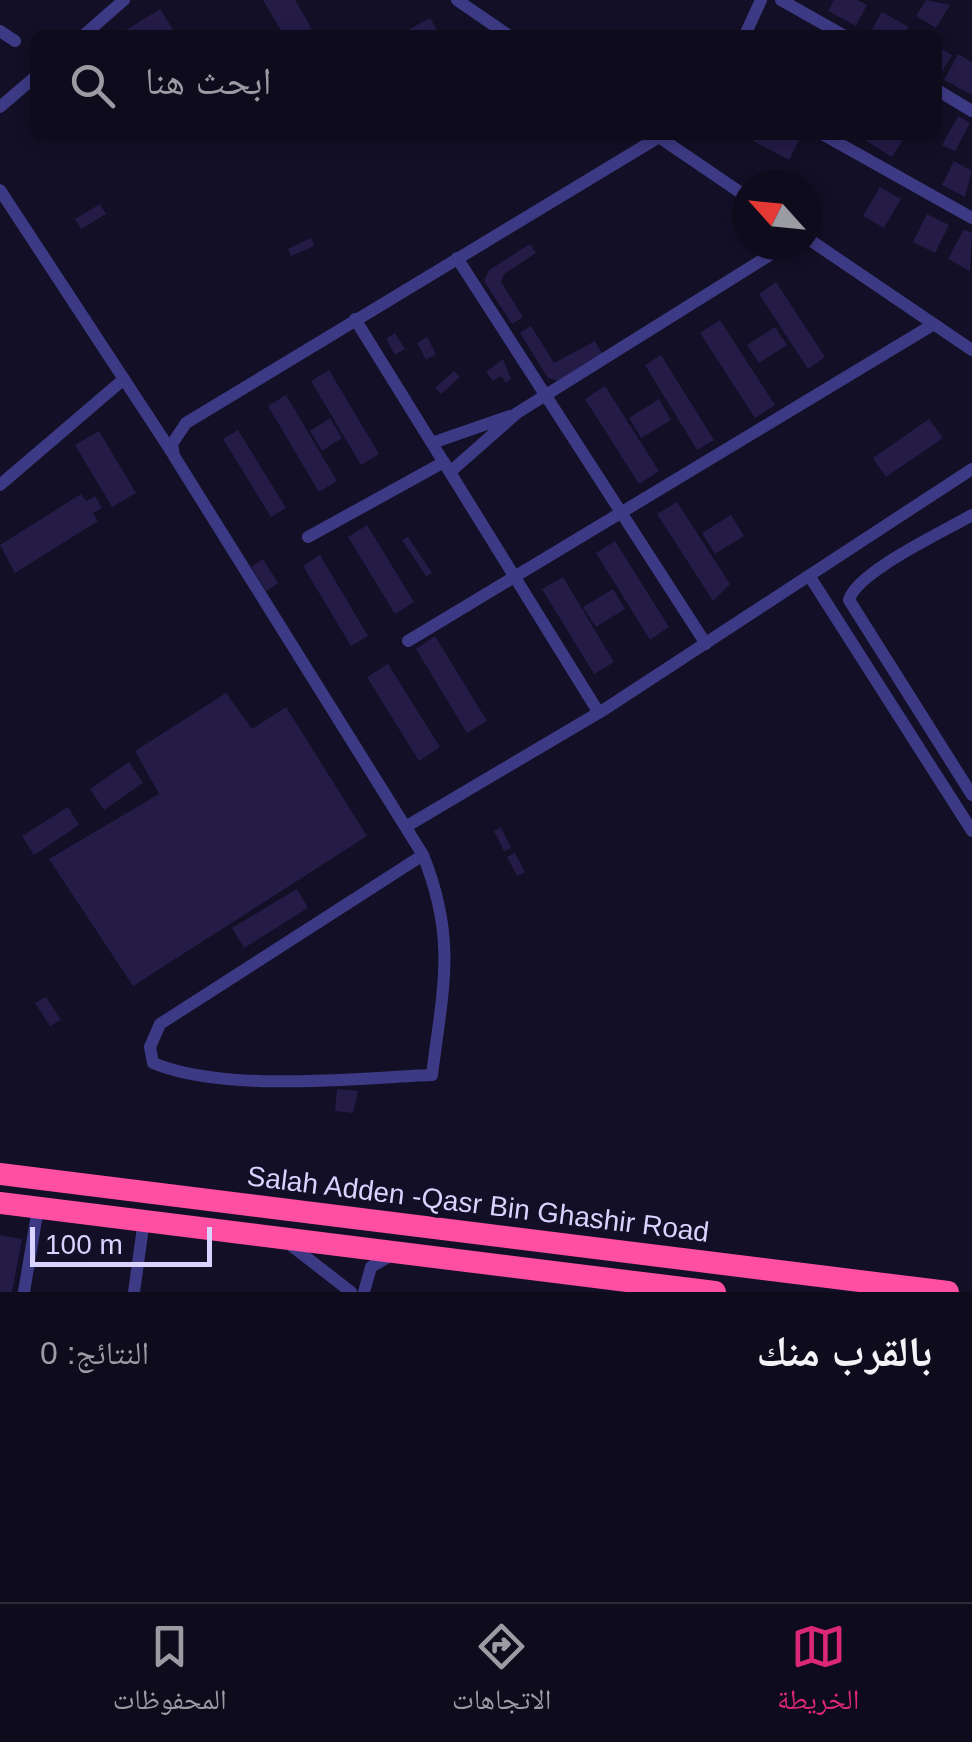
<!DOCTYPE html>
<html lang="ar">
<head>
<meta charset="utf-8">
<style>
  :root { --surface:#0e0b1c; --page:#1c1929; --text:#f1f3f6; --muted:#9b9ba3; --line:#2e2b3b; --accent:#db2777 }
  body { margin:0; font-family:Arial,"Noto Naskh Arabic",sans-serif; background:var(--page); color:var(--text); direction:rtl }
  .compass { position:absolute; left:732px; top:170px; width:90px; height:90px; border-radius:50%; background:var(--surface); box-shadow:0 5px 15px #0003; rotate:297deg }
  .scale { position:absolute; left:30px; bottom:25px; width:182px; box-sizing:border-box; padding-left:10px; border:5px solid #d9d4ff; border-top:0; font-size:28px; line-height:35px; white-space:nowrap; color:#d9d4ff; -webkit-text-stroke:8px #130f26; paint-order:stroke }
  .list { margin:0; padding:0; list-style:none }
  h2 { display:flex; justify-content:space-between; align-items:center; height:130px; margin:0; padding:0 40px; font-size:42px }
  h2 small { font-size:32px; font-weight:400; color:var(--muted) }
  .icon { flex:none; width:55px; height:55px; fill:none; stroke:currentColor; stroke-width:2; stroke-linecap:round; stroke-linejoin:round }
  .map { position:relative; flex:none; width:972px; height:1292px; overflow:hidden; direction:ltr }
  .search { position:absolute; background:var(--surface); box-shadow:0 5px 15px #0003; left:30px; right:30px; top:30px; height:110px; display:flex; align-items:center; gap:25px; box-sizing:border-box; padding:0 35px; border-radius:15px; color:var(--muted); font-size:38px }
  .sheet { height:310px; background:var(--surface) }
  nav { display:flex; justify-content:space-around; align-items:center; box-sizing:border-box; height:140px; border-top:2px solid var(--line); background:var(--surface); font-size:28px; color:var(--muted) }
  nav a { display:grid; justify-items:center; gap:5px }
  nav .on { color:var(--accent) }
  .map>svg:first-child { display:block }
  .building { fill:#241b47 }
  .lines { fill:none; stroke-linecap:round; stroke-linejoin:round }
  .street { stroke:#3d3a85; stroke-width:12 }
  .highway { stroke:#ff4fa3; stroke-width:22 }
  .labels { text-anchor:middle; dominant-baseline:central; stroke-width:8; stroke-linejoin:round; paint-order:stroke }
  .street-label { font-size:28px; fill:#d9d4ff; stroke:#130f26 }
</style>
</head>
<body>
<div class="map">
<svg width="972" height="1292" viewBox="0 0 972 1292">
  <rect width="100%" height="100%" fill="#130f26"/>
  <path class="building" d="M263 0H295L312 29 284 35Z
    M834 0H857L867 5 856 26 828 11Z
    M926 0 950 5 936 28 916 16Z
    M160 9 174 31 167 35H118Z
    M882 12 909 27 904 35 870 33Z
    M430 18 440 35H412L409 29Z
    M937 46 952 55 941 73 937 71Z
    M958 54 972 62V95L944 80Z
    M958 116 970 123 955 151 942 145Z
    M756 135H802L789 160 753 141Z
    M868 135H906L892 157 865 140Z
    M954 161 972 171 965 197 942 185Z
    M880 187 901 199 884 228 863 216Z
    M100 204 106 214 81 229 75 219Z
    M927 214 949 225 935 253 913 242Z
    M964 229 972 233 970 271 948 259Z
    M311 238 314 246 291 256 288 249Z
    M530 244 536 253 504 274 501 282 523 317 512 324 484 281 489 270Z
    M776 282 825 357 808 369 759 294Z
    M720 320 775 405 755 418 700 333Z
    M531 326 554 363 595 341 602 353 557 381 548 378 520 333Z
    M775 327 787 345 759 363 747 345Z
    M395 333 405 349 395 355 386 339Z
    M427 337 436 354 426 360 417 343Z
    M661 355 714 440 697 450 645 365Z
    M503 359 511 379 506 383 501 376 493 381 486 372Z
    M329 370 379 454 361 465 311 381Z
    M454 371 460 377 441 394 435 388Z
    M605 386 659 471 639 484 585 399Z
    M286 395 337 481 319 492 268 406Z
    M659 399 671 420 641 438 629 418Z
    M330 418 342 438 322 451 310 431Z
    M929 419 943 438 886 477 873 458Z
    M238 430 286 508 271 517 223 439Z
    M99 431 136 493 112 507 75 445Z
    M81 494 86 501 95 496 102 508 93 513 98 521 15 573 0 545Z
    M677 502 730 584 713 601 657 514Z
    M731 515 744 536 715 554 702 533Z
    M367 525 414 602 395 614 348 537Z
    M408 537 432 573 426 576 402 540Z
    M615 541 669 627 650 640 596 553Z
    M320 555 368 636 351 646 303 566Z
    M263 559 278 583 266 591 251 567Z
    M563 577 614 662 594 674 542 589Z
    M613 589 625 609 596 627 583 607Z
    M435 636 487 721 467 733 416 649Z
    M388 664 440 747 419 761 367 677Z
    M226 693 252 729 286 707 367 836 133 986 49 859 159 794 135 751Z
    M129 762 143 783 104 810 90 789Z
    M68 807 79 825 34 855 22 836Z
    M501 827 511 848 504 851 494 831Z
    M515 853 525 872 517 876 507 857Z
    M297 889 308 908 244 948 232 928Z
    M46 997 61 1020 50 1026 35 1003Z
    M337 1089 358 1091 353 1113 335 1111Z
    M0 1235 22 1239 12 1292H0Z"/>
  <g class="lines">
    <path class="street" d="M457 0 508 35
      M781 0 843 35
      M0 31 15 41
      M84 35 124 0
      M745 35 761 0
      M937 90 972 111
      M0 107 35 77
      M656 135 747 197
      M824 135 972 218
      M0 190 173 454
      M807 238 972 350
      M457 258 706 644
      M355 319 599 713
      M432 443 510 416
      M450 472 517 413 786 245
      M0 485 124 379
      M972 515C945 531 856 572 849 600L972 795
      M308 537 444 462
      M810 577 972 831
      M408 641 934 324
      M407 826 605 709 972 469
      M423 855 160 1024 150 1047 153 1063C225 1093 354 1078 432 1075 443 987 457 940 423 855L174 456 172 444 186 423 659 137
      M288 1243 351 1292
      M24 1292 38 1208
      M134 1292 144 1220
      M364 1292 371 1267 393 1254"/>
    <path class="highway" d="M0 1174 948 1292
      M0 1203 715 1292"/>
  </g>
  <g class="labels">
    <g class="street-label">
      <text transform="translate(478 1204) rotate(7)">Salah Adden -Qasr Bin Ghashir Road</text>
    </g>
  </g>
</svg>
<svg class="compass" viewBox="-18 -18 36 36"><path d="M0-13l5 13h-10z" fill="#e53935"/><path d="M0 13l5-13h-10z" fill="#9b9ba3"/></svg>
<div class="scale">100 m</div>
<div class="search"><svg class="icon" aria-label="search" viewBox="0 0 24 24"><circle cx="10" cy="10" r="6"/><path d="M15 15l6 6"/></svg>ابحث هنا</div>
</div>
<section class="sheet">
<h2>بالقرب منك<small>النتائج: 0</small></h2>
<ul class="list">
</ul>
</section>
<nav>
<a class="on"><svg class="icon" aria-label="map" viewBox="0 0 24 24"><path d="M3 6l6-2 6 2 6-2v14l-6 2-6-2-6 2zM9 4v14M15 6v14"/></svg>الخريطة</a>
<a><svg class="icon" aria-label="directions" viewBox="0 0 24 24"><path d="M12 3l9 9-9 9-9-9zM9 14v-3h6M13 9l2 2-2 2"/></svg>الاتجاهات</a>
<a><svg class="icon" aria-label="saved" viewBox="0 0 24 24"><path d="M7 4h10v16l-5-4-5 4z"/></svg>المحفوظات</a>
</nav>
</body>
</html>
